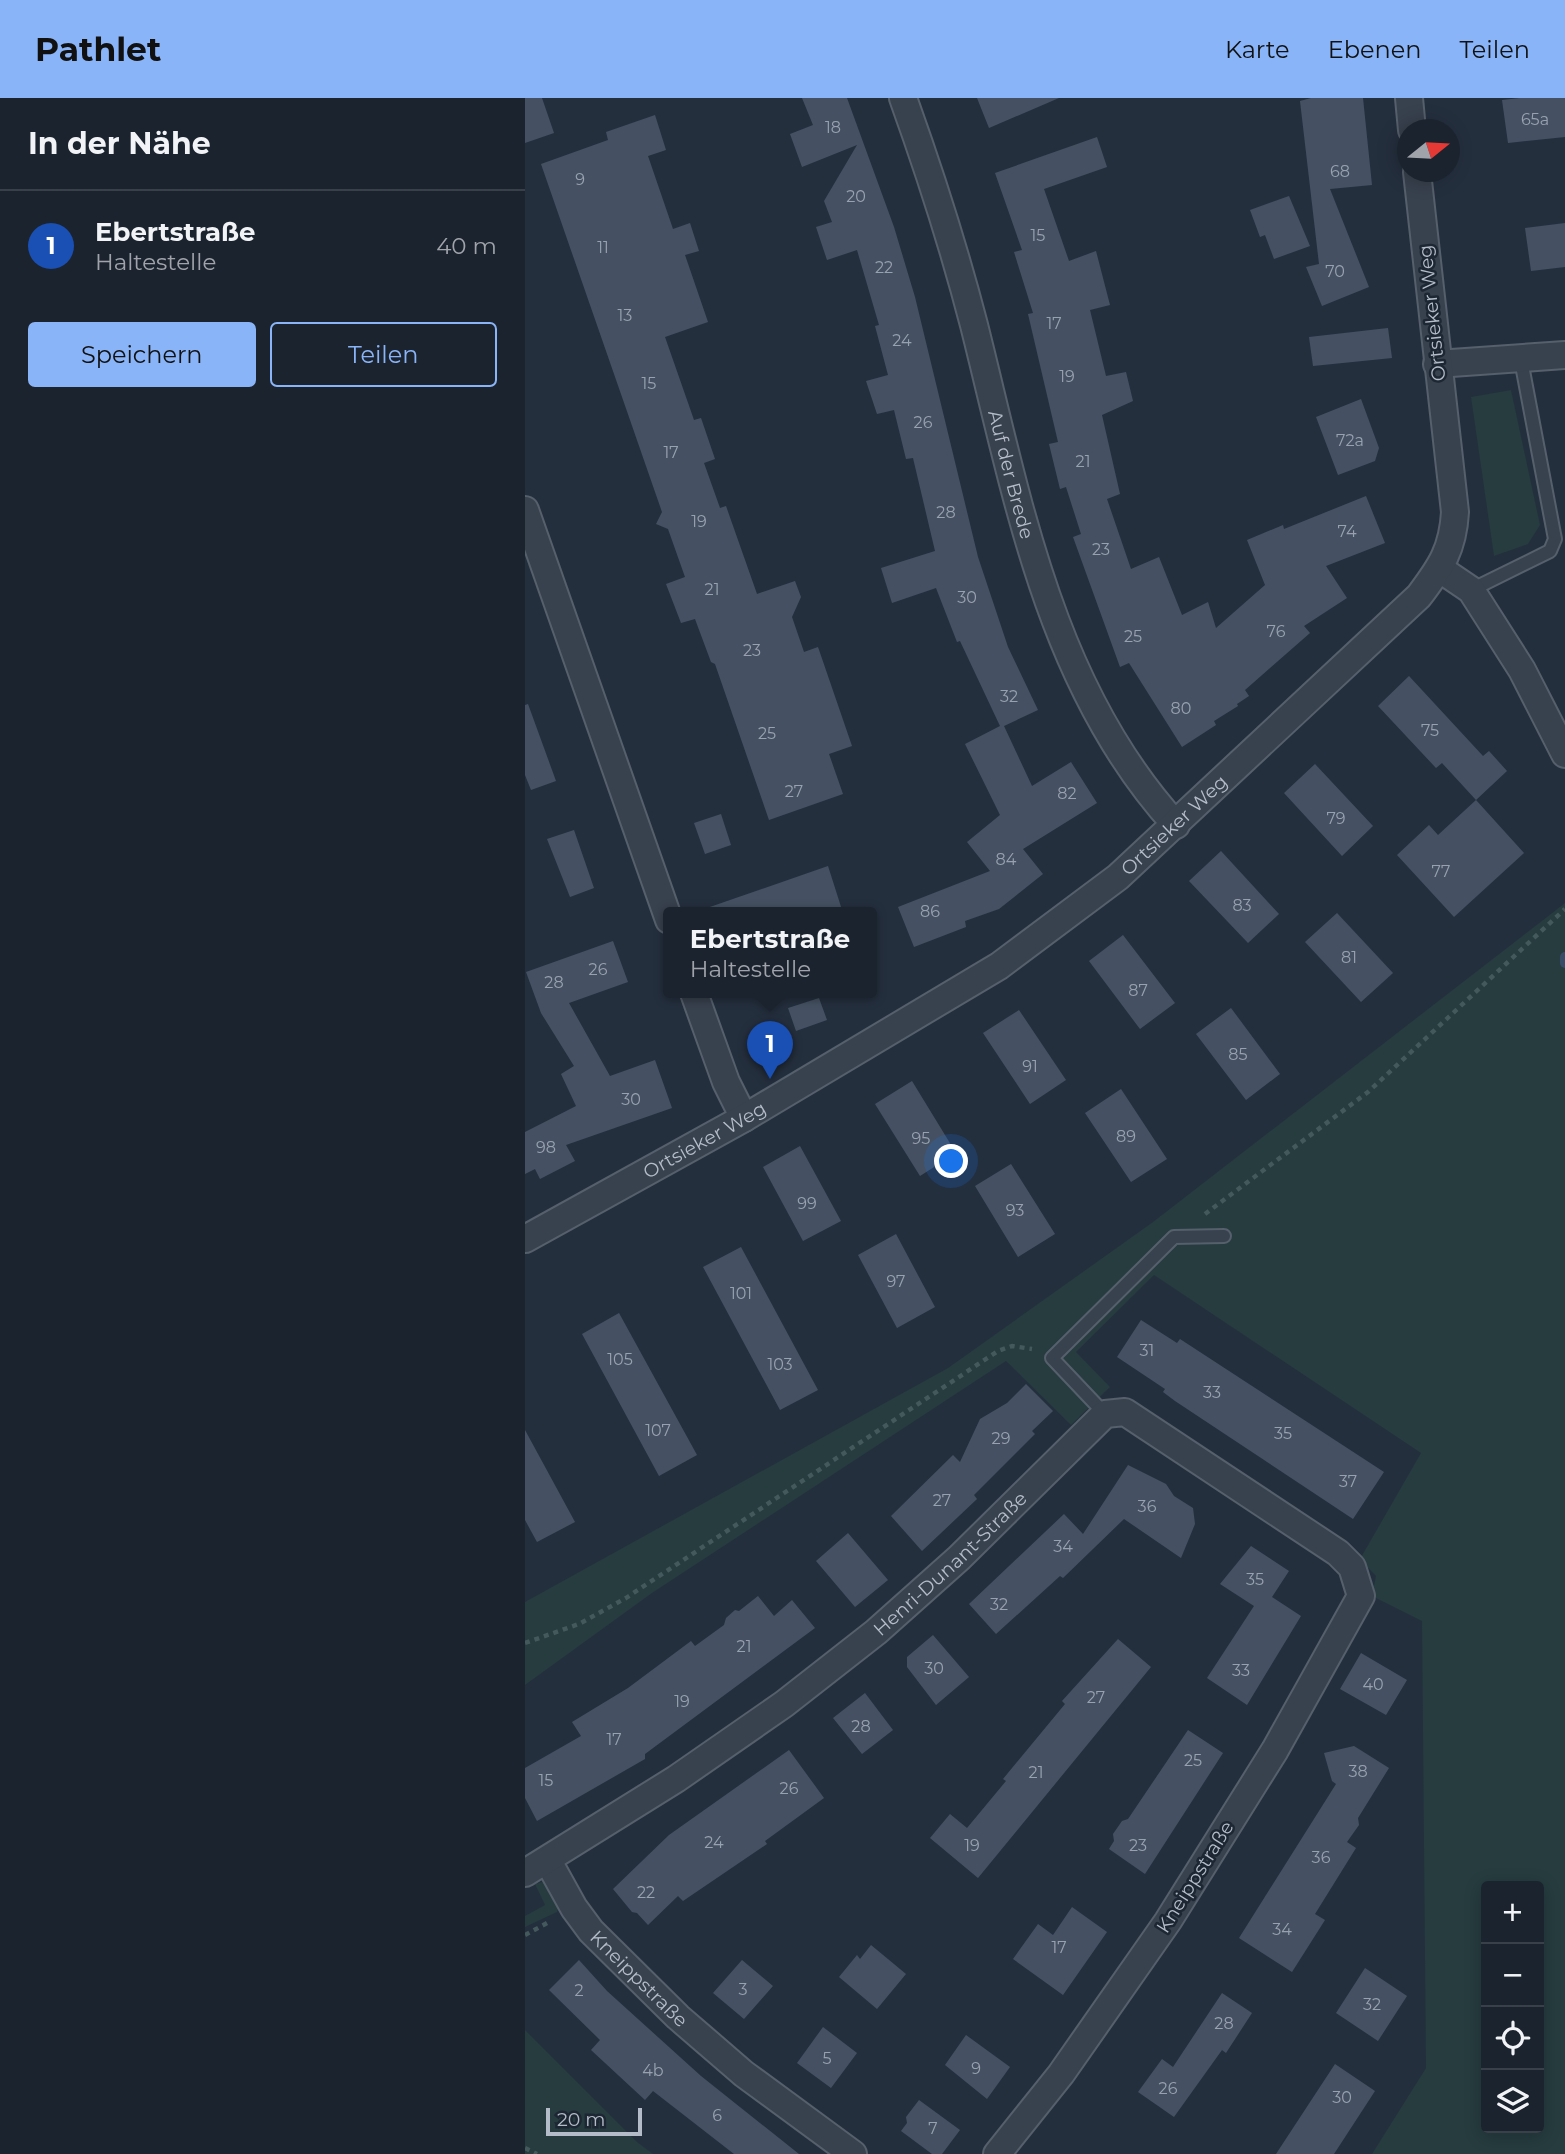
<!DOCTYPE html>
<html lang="de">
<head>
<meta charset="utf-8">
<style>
  :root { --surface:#1b232e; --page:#282f3a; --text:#f1f3f6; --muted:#a0a4aa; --line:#39404a; --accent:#8ab4f8 }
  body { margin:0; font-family:Montserrat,sans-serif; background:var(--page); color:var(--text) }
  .controls { position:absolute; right:21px; bottom:21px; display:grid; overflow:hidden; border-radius:7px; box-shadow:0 4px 18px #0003 }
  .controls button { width:63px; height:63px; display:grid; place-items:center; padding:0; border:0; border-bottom:2px solid var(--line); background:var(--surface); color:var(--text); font:35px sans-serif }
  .compass { position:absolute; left:872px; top:21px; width:63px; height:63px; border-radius:50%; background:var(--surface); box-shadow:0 4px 18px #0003; rotate:72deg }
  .scale { position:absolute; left:21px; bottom:18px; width:96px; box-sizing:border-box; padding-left:7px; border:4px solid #b4bcc9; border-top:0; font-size:19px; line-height:24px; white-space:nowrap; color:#b4bcc9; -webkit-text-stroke:5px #1d2633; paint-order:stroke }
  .you { position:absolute; left:427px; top:1064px; width:24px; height:24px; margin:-18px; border:5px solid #fff; border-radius:50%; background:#1a73e8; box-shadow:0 0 0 10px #1a73e833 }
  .badge { display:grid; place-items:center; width:46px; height:46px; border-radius:50%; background:var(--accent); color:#fff; font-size:23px; font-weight:700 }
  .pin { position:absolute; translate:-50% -58px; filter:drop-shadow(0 2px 4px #0008) }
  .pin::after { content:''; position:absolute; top:37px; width:24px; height:21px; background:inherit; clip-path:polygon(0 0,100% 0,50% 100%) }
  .popup { position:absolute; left:138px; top:809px; width:214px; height:91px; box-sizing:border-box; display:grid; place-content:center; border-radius:7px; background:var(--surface); filter:drop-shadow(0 2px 5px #0005); font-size:23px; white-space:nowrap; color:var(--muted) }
  .popup b { font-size:26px; color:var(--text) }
  .popup::after { content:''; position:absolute; left:50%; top:100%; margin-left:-14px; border:14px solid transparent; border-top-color:var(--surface) }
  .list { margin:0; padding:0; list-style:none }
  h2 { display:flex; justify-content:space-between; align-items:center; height:91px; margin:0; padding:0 28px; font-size:30px }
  h2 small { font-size:23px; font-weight:400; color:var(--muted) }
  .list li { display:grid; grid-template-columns:46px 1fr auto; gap:21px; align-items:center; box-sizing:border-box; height:112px; padding:0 28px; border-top:2px solid var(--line) }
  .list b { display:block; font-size:26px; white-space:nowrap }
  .list p { margin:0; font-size:23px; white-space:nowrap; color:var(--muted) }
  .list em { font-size:23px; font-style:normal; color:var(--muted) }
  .actions { display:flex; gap:14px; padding:21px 28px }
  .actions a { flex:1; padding:16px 0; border:2px solid var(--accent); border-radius:7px; text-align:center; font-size:24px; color:var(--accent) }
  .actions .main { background:var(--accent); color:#111 }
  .icon { flex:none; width:38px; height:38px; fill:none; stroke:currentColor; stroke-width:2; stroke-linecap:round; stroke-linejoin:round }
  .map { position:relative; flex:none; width:1040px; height:2056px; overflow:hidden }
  header { display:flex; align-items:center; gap:42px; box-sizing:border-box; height:98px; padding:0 35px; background:var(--accent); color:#111 }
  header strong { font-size:33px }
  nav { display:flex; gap:38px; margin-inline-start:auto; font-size:24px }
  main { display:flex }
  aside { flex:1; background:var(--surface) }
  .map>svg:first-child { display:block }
  .green { fill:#263c3f; fill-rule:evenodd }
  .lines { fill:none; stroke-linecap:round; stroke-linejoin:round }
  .stream { stroke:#394c67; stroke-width:10 }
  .building { fill:#455162 }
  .lane-casing { stroke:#565f6c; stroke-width:16 }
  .street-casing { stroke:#565f6c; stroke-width:30 }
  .path { stroke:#44595c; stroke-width:4.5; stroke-dasharray:5 5; stroke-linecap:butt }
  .lane { stroke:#38414e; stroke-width:12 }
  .street { stroke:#38414e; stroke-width:26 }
  .labels { text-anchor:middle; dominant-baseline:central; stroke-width:5; stroke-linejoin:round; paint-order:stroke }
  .number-label { font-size:16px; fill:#98a1af }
  .street-label { font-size:19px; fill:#b4bcc9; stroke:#1d2633 }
</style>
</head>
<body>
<header>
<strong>Pathlet</strong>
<nav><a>Karte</a><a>Ebenen</a><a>Teilen</a></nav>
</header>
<main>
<aside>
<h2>In der Nähe<small></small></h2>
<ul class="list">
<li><span class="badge" style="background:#1a4fb4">1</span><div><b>Ebertstraße</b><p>Haltestelle</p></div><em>40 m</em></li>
</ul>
<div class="actions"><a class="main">Speichern</a><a>Teilen</a></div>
</aside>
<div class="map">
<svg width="1040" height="2056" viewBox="0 0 1040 2056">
  <rect width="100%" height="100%" fill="#242f3e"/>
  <path class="green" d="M986 292 1015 427 1003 446 969 458 946 299Z
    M1040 805V2056H847L901 1970 897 1523 847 1498 851 1478 835 1461 896 1355 629 1177 551 1254 585 1289 546 1327 481 1263 127 1495 0 1587V1504L423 1270 628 1124ZM961 1788H1014V2030H961Z
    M17 1784 24 1788 34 1807 32 1814 0 1829V1818L20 1807 10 1786Z
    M0 1932 112 2044 128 2056H0Z"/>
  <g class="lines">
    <path class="stream" d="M1040 859V865"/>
  </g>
  <path class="building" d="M0 0H17L29 35 0 45Z
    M277 0H322L369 129 390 199 453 459 483 549 513 612 479 628 507 688 546 664 572 705 498 751 518 776 474 811 440 823 441 829 389 849 373 809 465 773 442 744 475 717 440 646 475 628 435 543 432 544 411 490 367 505 356 470 410 453 388 360 381 361 369 312 352 316 341 283 363 277 350 228 354 227 332 152 302 162 291 129 307 124 299 103 332 47 277 69 265 36 288 27Z
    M452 0H534L464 30Z
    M786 0H838L847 87 805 91 844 189 797 208 781 169 794 166 775 3Z
    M995 0H1040V39L983 45 977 2Z
    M130 17 141 52 123 58 148 131 165 125 174 153 160 157 183 224 140 239 169 322 176 320 190 361 179 365 195 410 201 408 232 496 270 483 276 499 267 519 279 554 293 549 327 648 304 656 318 696 244 722 190 566 186 564 170 521 156 525 141 486 160 479 143 431 131 426 137 414 16 66 83 42 81 34Z
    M572 39 582 69 519 91 544 163 571 153 585 207 565 212 581 278 601 274 608 303 577 317 595 396 582 401 606 471 634 459 657 517 683 504 691 530 740 487 722 442 758 427 759 431 841 398 860 445 801 468 822 500 779 528 785 535 720 592 724 598 712 606 713 608 689 623 691 627 657 649 604 565 595 569 548 439 556 436 541 389 535 391 524 346 533 344 503 216 508 215 489 154 497 152 470 75Z
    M764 98 785 148 749 161 740 137 735 139 725 112Z
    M1040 125V169L1006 173 1000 130Z
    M863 230 867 260 788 268 784 239Z
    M836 301 854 350 850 363 813 377 791 319Z
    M884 578 958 658 964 653 982 673 951 702 917 665 911 670 853 608Z
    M3 606 31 683 6 692 0 677V607Z
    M790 666 848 728 817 758 759 695Z
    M951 702 999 755 929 819 872 757 904 727 913 737Z
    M196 716 206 747 180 756 169 725Z
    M49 732 69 790 45 799 22 741Z
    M696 753 754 816 723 845 664 783Z
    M303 768 318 815H180L179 811Z
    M812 815 868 875 836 904 780 844Z
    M598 837 650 905 615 931 564 863Z
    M88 843 103 884 44 905 85 978 130 962 147 1010 41 1047 50 1063 15 1081 10 1071 0 1076V1034L51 1008 36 976 49 968 16 915 1 874Z
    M294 900 302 922 271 933 263 910Z
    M706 910 755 976 721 1002 671 936Z
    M494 912 541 982 505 1006 458 935Z
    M387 983 431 1055 395 1078 350 1006Z
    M596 991 642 1061 606 1084 560 1015Z
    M275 1048 316 1123 278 1143 238 1069Z
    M486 1066 530 1136 493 1159 450 1088Z
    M371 1136 410 1209 372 1230 333 1157Z
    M216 1149 293 1292 255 1312 178 1169Z
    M94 1215 172 1357 134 1378 57 1236Z
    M616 1222 652 1245 655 1241 859 1374 828 1421 650 1303 638 1294 640 1291 592 1259Z
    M501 1286 528 1313 507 1333 510 1336 449 1397 452 1401 397 1453 366 1418 428 1357 435 1364 455 1321 482 1305Z
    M0 1332 50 1424 12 1444 0 1422Z
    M603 1367 641 1386 649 1398 668 1410 670 1426 656 1460 599 1421 538 1480 535 1478 471 1536 444 1506 539 1416 558 1436Z
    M323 1435 363 1482 330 1509 291 1463Z
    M726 1448 764 1473 747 1499 776 1518 722 1607 682 1580 729 1508 695 1486Z
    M233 1498 249 1518 267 1502 290 1530 120 1656V1661L12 1723 0 1700V1670L56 1638 47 1624 103 1590 166 1543 170 1548 199 1527 201 1520 210 1512 214 1513Z
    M408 1537 444 1579 411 1607 382 1569V1559Z
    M593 1541 626 1569 453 1780 405 1740 425 1716 442 1730 481 1683 478 1681 540 1606 537 1603Z
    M836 1555 882 1582 861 1617 815 1591Z
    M340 1595 368 1632 337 1656 308 1620Z
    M663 1632 698 1655 620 1776 584 1751 589 1743 588 1736 597 1723 603 1721Z
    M829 1648 864 1670 833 1720 834 1727 822 1744 831 1750 790 1816 800 1822 767 1874 714 1840 811 1686 807 1683 799 1655Z
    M264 1652 299 1700 240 1743 242 1746 158 1803 153 1798 123 1827 112 1815 107 1814 88 1791 144 1737Z
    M547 1809 582 1834 538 1897 488 1861 513 1826 528 1837Z
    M346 1847 381 1876 352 1911 314 1879 332 1857 335 1861Z
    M54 1862 82 1893 176 1978 274 2056H209L128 1993 120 2002 66 1952 75 1942 24 1892Z
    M217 1862 248 1888 219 1921 188 1895Z
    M840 1870 882 1898 853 1943 811 1915Z
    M697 1895 727 1915 701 1955 697 1952 649 2019 613 1994 637 1961 648 1969Z
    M298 1929 332 1955 306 1990 272 1965Z
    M441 1937 485 1969 462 2001 420 1967Z
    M810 1966 850 1993 809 2056H751Z
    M394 2002 435 2032 417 2056H407L376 2033 382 2025 381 2019Z"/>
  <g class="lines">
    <g class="lane-casing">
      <path id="lane" d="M946 492 1025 453 1030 441 996 262
        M580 1316 527 1260 649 1139 699 1138"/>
    </g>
    <g class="street-casing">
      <g id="street">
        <path id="s1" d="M378 0C405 75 429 150 449 227 493 402 525 589 651 727"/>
        <path d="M884 0 887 32"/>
        <path d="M912 266 1040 257"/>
        <path d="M0 412 144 822"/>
        <path d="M915 471 946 492 997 572 1040 656"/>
        <path d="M169 895 201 984 219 1020"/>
        <path id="s2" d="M0 1141 219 1020 474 868 593 779 894 498C916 469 928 451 930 414L892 74"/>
        <path id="s3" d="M23 1763 49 1810 66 1833 153 1919 219 1976 328 2056"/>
        <path id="s4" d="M0 1775 151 1681 259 1606 351 1534 434 1460 580 1316 600 1314 813 1455 827 1469 836 1498 750 1652 643 1823 536 1976 472 2056"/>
      </g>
    </g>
    <path class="path" d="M680 1116 843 994 1040 811
      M0 1545 54 1526 101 1500 473 1253 487 1248 507 1251
      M0 1837 24 1824
      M0 2050 12 2056"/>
    <use href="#lane" class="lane"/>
    <use href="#street" class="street"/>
  </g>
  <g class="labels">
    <g class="number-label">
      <text x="1010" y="21">65a</text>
      <text x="308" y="29">18</text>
      <text x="815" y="73">68</text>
      <text x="55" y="81">9</text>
      <text x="331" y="98">20</text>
      <text x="513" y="137">15</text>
      <text x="78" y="149">11</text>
      <text x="359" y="169">22</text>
      <text x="810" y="173">70</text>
      <text x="100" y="217">13</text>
      <text x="529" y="225">17</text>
      <text x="377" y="242">24</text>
      <text x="542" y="278">19</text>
      <text x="124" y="285">15</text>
      <text x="398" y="324">26</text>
      <text x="825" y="342">72a</text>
      <text x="146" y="354">17</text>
      <text x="558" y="363">21</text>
      <text x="421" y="414">28</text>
      <text x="174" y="423">19</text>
      <text x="822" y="433">74</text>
      <text x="576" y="451">23</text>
      <text x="187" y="491">21</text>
      <text x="442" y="499">30</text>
      <text x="751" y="533">76</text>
      <text x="608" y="538">25</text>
      <text x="227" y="552">23</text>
      <text x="484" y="598">32</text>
      <text x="656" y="610">80</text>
      <text x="905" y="632">75</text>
      <text x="242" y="635">25</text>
      <text x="269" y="693">27</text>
      <text x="542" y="695">82</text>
      <text x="811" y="720">79</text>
      <text x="481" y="761">84</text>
      <text x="916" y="773">77</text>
      <text x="717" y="807">83</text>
      <text x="405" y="813">86</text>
      <text x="824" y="859">81</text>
      <text x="73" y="871">26</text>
      <text x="29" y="884">28</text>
      <text x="613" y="892">87</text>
      <text x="713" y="956">85</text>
      <text x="505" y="968">91</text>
      <text x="106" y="1001">30</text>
      <text x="601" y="1038">89</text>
      <text x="396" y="1040">95</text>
      <text x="21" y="1049">98</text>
      <text x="282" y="1105">99</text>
      <text x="490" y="1112">93</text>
      <text x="371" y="1183">97</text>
      <text x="216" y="1195">101</text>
      <text x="622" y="1252">31</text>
      <text x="95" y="1261">105</text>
      <text x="255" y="1266">103</text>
      <text x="687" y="1294">33</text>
      <text x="133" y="1332">107</text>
      <text x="758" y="1335">35</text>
      <text x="476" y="1340">29</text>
      <text x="823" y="1383">37</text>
      <text x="417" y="1402">27</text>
      <text x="622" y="1408">36</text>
      <text x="538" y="1448">34</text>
      <text x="730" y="1481">35</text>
      <text x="474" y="1506">32</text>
      <text x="219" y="1548">21</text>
      <text x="409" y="1570">30</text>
      <text x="716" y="1572">33</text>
      <text x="848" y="1586">40</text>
      <text x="571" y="1599">27</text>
      <text x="157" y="1603">19</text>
      <text x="336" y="1628">28</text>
      <text x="89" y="1641">17</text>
      <text x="668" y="1662">25</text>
      <text x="833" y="1673">38</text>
      <text x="511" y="1674">21</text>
      <text x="21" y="1682">15</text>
      <text x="264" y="1690">26</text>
      <text x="189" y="1744">24</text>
      <text x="447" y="1747">19</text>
      <text x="613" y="1747">23</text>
      <text x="796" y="1759">36</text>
      <text x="121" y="1794">22</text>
      <text x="757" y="1831">34</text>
      <text x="534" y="1849">17</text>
      <text x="218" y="1891">3</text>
      <text x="54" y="1892">2</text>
      <text x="847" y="1906">32</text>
      <text x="699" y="1925">28</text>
      <text x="302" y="1960">5</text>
      <text x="451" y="1970">9</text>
      <text x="128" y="1972">4b</text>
      <text x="643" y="1990">26</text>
      <text x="817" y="1999">30</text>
      <text x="192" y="2017">6</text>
      <text x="408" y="2030">7</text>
    </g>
    <g class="street-label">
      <text transform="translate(907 215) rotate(-96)">Ortsieker Weg</text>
      <text stroke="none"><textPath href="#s1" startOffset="392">Auf der Brede</textPath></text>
      <text stroke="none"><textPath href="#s2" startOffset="772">Ortsieker Weg</textPath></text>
      <text stroke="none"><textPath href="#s2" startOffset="205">Ortsieker Weg</textPath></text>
      <text stroke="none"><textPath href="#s4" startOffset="527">Henri-Dunant-Straße</textPath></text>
      <text transform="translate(670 1779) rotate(-58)">Kneippstraße</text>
      <text stroke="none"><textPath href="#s3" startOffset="150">Kneippstraße</textPath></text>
    </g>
  </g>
</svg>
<div class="controls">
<button>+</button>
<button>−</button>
<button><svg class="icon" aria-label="locate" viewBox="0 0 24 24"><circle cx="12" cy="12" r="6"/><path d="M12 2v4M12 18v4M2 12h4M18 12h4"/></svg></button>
<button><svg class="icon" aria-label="layers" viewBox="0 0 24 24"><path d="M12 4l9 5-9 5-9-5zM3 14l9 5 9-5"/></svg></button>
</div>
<svg class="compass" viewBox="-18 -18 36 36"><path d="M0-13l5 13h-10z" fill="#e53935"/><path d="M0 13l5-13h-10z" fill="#a0a4aa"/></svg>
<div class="scale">20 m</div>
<div class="you"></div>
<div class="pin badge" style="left:245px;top:981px;background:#1a4fb4">1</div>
<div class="popup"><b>Ebertstraße</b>Haltestelle</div>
</div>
</main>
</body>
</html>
